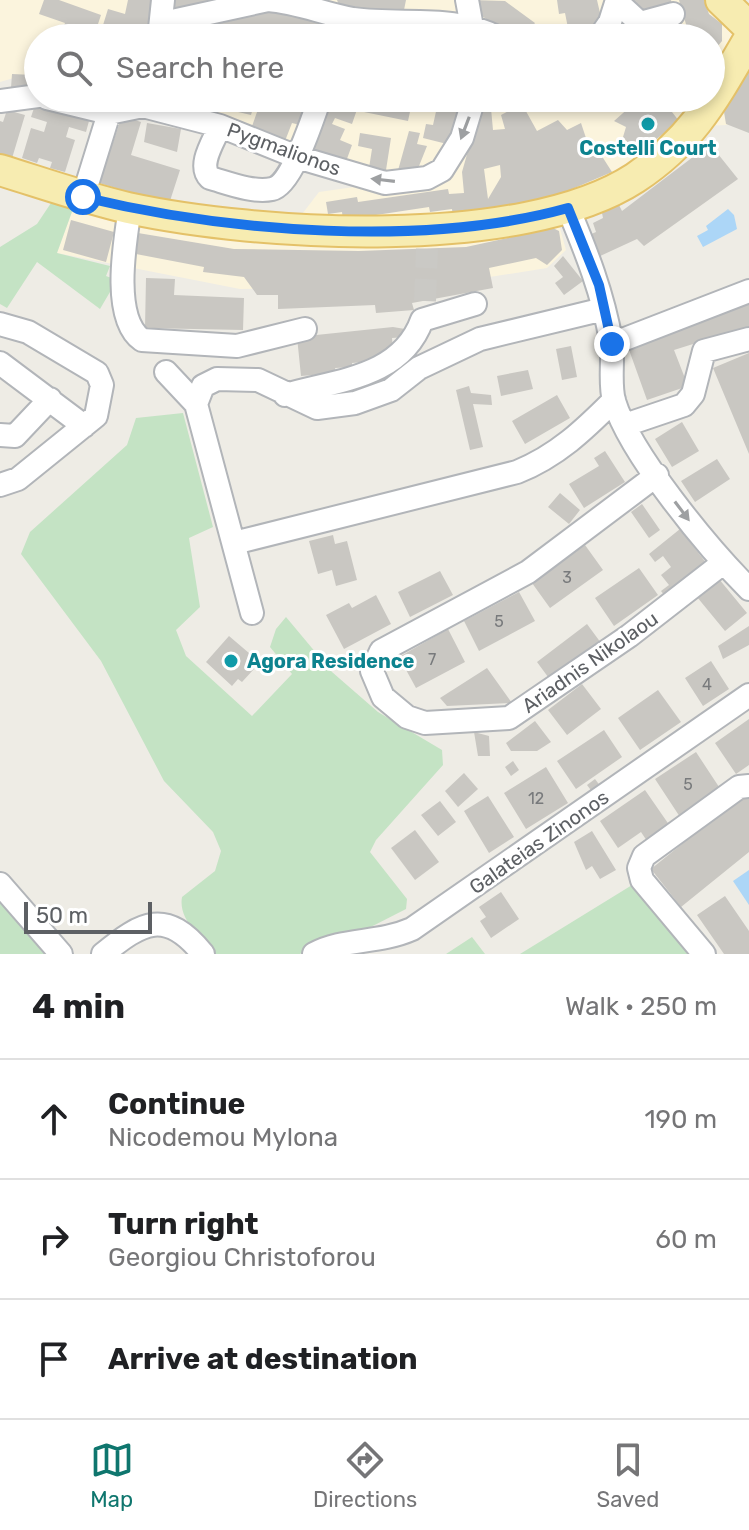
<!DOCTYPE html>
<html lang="en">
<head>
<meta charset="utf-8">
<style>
  :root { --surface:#fff; --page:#f6f6f6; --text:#202124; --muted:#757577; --line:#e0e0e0; --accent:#0f766e }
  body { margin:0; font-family:Rubik,sans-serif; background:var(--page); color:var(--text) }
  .scale { position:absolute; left:24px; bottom:20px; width:128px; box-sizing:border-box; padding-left:8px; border:4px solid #5d6064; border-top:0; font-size:22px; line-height:28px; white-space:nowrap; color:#5d6064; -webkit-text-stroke:6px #fff; paint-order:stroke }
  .stop { position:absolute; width:24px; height:24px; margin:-18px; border:6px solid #1a73e8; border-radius:50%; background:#fff }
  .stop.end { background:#1a73e8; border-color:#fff; box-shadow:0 2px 8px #0008 }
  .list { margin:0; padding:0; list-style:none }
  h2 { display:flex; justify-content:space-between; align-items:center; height:104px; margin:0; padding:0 32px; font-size:34px }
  h2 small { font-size:26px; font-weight:400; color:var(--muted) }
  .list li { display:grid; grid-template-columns:52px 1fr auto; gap:24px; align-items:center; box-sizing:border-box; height:120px; padding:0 32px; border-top:2px solid var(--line) }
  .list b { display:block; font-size:30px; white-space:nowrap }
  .list p { margin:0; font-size:26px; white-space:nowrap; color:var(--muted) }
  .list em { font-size:26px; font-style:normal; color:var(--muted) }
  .icon { flex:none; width:44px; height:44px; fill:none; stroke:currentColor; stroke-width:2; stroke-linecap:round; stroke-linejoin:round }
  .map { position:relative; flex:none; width:749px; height:954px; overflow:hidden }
  .search { position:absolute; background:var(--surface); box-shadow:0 4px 12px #0003; left:24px; right:24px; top:24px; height:88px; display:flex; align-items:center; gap:20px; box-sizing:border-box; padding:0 28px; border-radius:44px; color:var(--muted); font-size:30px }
  .sheet { height:464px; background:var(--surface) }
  nav { display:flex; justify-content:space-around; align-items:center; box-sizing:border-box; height:112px; border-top:2px solid var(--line); background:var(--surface); font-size:22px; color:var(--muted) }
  nav a { display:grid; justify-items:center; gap:4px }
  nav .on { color:var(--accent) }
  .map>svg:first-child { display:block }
  .commercial { fill:#fbf4dd }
  .green { fill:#c4e3c4 }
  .water { fill:#acd6f7 }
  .building { fill:#c9c7c2; fill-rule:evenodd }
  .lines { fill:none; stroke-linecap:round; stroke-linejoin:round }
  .minor-tunnel { stroke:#cac9c5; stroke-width:22; stroke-dasharray:22 11; stroke-linecap:butt }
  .minor-casing { stroke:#b2b5b9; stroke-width:26 }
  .major-casing { stroke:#e4c168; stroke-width:34 }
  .minor { stroke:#fff; stroke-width:22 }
  .major { stroke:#f7ecb1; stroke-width:30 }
  .oneway { fill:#9ea0a2 }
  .route { stroke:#1a73e8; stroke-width:10 }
  .culture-dot { fill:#0f9aa8; stroke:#fff; stroke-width:3 }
  .labels { text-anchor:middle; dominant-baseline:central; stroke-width:6; stroke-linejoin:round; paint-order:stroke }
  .number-label { font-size:16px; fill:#787a7c }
  .culture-label { font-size:20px; font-weight:bold; fill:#0d838f; stroke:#fff }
  .street-label { font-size:20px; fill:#5d6064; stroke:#fff }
</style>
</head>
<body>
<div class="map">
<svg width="749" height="954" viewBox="0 0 749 954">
  <rect width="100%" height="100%" fill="#eeece5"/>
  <path class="commercial" d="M0 0H704L712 10 749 8V124L681 127 625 175 553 203 566 250 547 268 427 287 240 289 57 253 73 209 95 189 296 222 319 192 382 183 263 142 71 98H711V38H38V77L34 72 0 82Z"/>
  <path class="green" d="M53 200 73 209 57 253 110 266 106 276 117 280 100 309 37 262 7 308 0 304V247L37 224Z
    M183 413 213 527 189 538 200 607 176 630 186 656 252 716 292 674 270 647 276 629 286 617 332 672 378 712 442 750 443 765 376 840 370 852 407 899 406 909 359 933 324 937 300 954H215C201 937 178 920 182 897L215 871 221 851 213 832 164 781 101 661 21 554 30 532 127 445 136 418Z
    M637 882 693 954H520Z
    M0 890 54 954H0Z
    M472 937 485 954H446Z"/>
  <path class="water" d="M728 209 734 215 737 229 703 247 697 236 708 230 706 226Z
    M749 870V905L733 881Z"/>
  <path class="building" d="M44 0H59L101 15 94 36 75 30 72 37 61 33 65 23 39 14Z
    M128 0H155L150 38H99L108 9 125 14Z
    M172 0H216L214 4 173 10Z
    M337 0H406L403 15 339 5Z
    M471 0 505 1 535 23 524 38H511L473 9Z
    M557 0H597L603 26 582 30 584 38H549L548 33 568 28 565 13 559 14Z
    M626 0H671L673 8 641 16Z
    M679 0H704L709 14 722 24V41L717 47 719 53 711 74V38H690Z
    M280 6 325 22 331 38H170L179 33 202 34 204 22Z
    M462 33V38H406V36Z
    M359 35H382V38H349Z
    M32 59 38 63V85L32 91 11 88 12 74 33 75 25 69Z
    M749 71V133L726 124 723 106 739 78Z
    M256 98 251 115 182 99V98Z
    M262 98 290 102 291 98H310L300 125 292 123 285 141 251 129Z
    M325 98H361L352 124 335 118 332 124 345 129 340 140 352 145 344 167 311 154Z
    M367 98H413L408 121 364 112Z
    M439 98H465L451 145 423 138 426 124 433 125Z
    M483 98H490L493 130 505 129 501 115 522 104 537 131 558 120 567 130 581 123 589 147 598 150 612 172 544 201 453 219 452 209 430 212 429 207 343 220 342 212 328 214 326 202 357 197 358 202 448 189 449 194 464 193 462 172ZM500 165 501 177 488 199 484 169Z
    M640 98H685L672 112 679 121 638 154 623 137 626 127 614 121Z
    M35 105 89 121 86 132 69 127 66 137 75 140 65 172 50 168 52 162 39 158 37 163 22 158 31 128 44 132 47 122 31 117Z
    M7 110 25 115 10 165 0 161V121L3 122Z
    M122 116 141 122 131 155 180 170 169 204 99 183Z
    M147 123 181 129 177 152 144 142Z
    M409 131 420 133 417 144 427 146 415 176 397 174Z
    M360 133 391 138 386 170 369 168 372 149 358 146Z
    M710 144 738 179 644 246 637 239 598 257 589 235 596 232 593 223 603 218 602 213 619 205 622 211Z
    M71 220 114 232 106 262 63 250Z
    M553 228 559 231 562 250 547 265 536 258 489 268 493 288 412 303 414 310 376 313 375 305 278 309V295H257L244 277 203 272 204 267 136 254 135 262 124 260 132 232 234 249 359 251 466 247Z
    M563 256 583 281 564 295 555 283 563 277 554 266Z
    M146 278 175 279 174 295 244 298 243 330 145 328Z
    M749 304V332L728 333 674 350 688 386 647 400 628 347Z
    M393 327 405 329 406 337 392 338 393 349 385 350 386 360 352 363V367L335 368 336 373 301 376 297 337Z
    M571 346 577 377 562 380 556 349Z
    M749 353V454L713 368Z
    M528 370 533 389 501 396 497 376Z
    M469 386 471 393 491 395 492 405 473 404 483 447 470 450 456 390Z
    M557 395 570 418 525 444 512 421Z
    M682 422 699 451 672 467 655 439Z
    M605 451 625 482 584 508 569 484 599 466 594 458Z
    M717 459 730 479 695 502 681 481Z
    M560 493 580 510 569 524 548 507Z
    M642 504 660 530 649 538 631 512Z
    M680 529 710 568 668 600 661 591 669 585 661 575 671 567 663 556 655 562 649 554Z
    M333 535 335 544 347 541 357 580 336 586 332 570 318 574 309 541Z
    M585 545 603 570 550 608 532 583Z
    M639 568 658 595 614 626 595 598Z
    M440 571 453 595 410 617 398 592Z
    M719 579 747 613 725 631 697 597Z
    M519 592 535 621 479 651 464 621Z
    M376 595 391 624 344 649 326 615 349 603 352 608Z
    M587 624 601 643 551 681 537 662Z
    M749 626V645L723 659 718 646Z
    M448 629 465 662 416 688 399 657Z
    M229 636 256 659 250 665 254 669 242 682 238 679 232 686 206 662Z
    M711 661 729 689 703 706 685 678Z
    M487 668 512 703 447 706 440 698Z
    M582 684 601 709 567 735 548 710Z
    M658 690 681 722 640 750 618 718Z
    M749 719V765L736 774 715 743Z
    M535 721 551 742 537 751H511L506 743Z
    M604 730 622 757 576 789 557 761Z
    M474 732 489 736 490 756H478Z
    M696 752 721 790 680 817 655 779Z
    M513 761 519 770 511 776 505 767Z
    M546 767 568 803 526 829 504 793Z
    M464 773 478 789 458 807 445 791Z
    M595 779 601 787 593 793 587 785Z
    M645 790 672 829 649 844 641 832 618 848 600 821Z
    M749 790V852L681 907 651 869Z
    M488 796 514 837 489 853 464 811Z
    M440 801 456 822 438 836 421 815Z
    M415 830 439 862 415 880 391 848Z
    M592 831 616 870 600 879 592 866 586 870 574 842Z
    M501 892 519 919 491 938 480 921 486 917 479 907Z
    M725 896 749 931V954H724L697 915Z"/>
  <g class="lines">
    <path class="minor-tunnel" d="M425 301 427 249"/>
    <g class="minor-casing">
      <path id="minor" d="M467 0 474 38
        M617 2 640 23 673 14
        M163 23 268 0C297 2 324 14 353 19 402 26 454 14 499 38
        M159 38 163 0
        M344 38 352 19
        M599 38 610 22 617 0
        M47 98 109 113 143 106 220 126 297 157 385 183 427 178 442 170 462 138 474 98
        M0 101 38 96
        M220 126C214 141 197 165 210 178 228 183 253 193 272 189 292 185 313 117 320 98
        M83 197 109 113
        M130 208C125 241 111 318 142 340L237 346 305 329
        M568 208C586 251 603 294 611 341 614 360 609 382 614 401 630 454 709 549 749 589
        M0 324 28 332 97 373 102 385 96 416 18 479 0 485
        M612 344 749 291
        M0 363 84 426
        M166 372 196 404 252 613
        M285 395C336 380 401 378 422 320L475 304
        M196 404 203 386 217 379 258 380 317 408 355 403 391 390 419 368 480 339 604 309
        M625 425 684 405 693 394 704 351 749 339
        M0 435 15 436 50 399
        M657 475 528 572 381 651 372 671 383 697 407 717 425 723 509 718 629 636 723 563
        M234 543 517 472C557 456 584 430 614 400
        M0 884 61 954
        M103 954C142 922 166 908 203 954
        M314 954C343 938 378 944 412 929L749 695
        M704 954 642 880 639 868 644 856 739 787 749 786"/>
    </g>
    <g class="major-casing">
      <path id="major" d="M721 0 749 27
        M0 170C42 183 85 198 128 208 258 236 521 252 635 178 694 139 715 97 749 39"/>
    </g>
    <use href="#minor" class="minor"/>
    <use href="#major" class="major"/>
  </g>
  <defs><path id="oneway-solid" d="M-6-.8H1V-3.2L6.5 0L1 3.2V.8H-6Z" transform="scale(2)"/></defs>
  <g class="oneway">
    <use href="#oneway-solid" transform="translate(465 128) rotate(111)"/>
    <use href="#oneway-solid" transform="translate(383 180) rotate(-173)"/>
    <use href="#oneway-solid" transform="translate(682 511) rotate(53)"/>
  </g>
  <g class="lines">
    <path class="route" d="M83 197C228 232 424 248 568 208L599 285 612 344"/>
  </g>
  <g class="culture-dot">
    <circle cx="648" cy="124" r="8"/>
    <circle cx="231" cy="661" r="8"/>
  </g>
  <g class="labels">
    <g class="number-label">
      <text x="567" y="577">3</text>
      <text x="499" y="621">5</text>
      <text x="432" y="659">7</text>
      <text x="707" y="684">4</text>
      <text x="688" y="784">5</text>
      <text x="536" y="798">12</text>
    </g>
    <g class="culture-label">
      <text x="648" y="148">Costelli Court</text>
      <text x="247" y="661" text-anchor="start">Agora Residence</text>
    </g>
    <g class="street-label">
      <text transform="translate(284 149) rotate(20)">Pygmalionos</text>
      <text transform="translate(590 662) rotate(-35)">Ariadnis Nikolaou</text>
      <text transform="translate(539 842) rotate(-35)">Galateias Zinonos</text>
    </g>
  </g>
</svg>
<div class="scale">50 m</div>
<div class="stop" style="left:83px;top:197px"></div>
<div class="stop end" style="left:612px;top:344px"></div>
<div class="search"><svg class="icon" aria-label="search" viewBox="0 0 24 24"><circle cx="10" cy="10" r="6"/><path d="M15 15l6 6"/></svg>Search here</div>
</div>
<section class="sheet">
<h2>4 min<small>Walk · 250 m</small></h2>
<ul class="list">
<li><svg class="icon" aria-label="ahead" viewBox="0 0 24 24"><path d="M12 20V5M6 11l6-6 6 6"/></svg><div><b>Continue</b><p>Nicodemou Mylona</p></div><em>190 m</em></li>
<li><svg class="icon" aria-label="right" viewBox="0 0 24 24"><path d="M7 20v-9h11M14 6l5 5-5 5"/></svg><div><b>Turn right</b><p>Georgiou Christoforou</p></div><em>60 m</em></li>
<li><svg class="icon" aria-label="arrive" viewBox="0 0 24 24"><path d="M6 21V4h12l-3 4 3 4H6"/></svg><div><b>Arrive at destination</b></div></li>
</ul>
</section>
<nav>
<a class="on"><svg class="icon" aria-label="map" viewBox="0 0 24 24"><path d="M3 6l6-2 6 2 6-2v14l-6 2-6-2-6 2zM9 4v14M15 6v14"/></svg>Map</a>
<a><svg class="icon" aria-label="directions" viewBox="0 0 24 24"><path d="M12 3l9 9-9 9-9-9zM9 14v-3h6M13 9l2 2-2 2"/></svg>Directions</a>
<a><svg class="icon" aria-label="saved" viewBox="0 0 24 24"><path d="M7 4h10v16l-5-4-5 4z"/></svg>Saved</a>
</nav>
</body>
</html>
